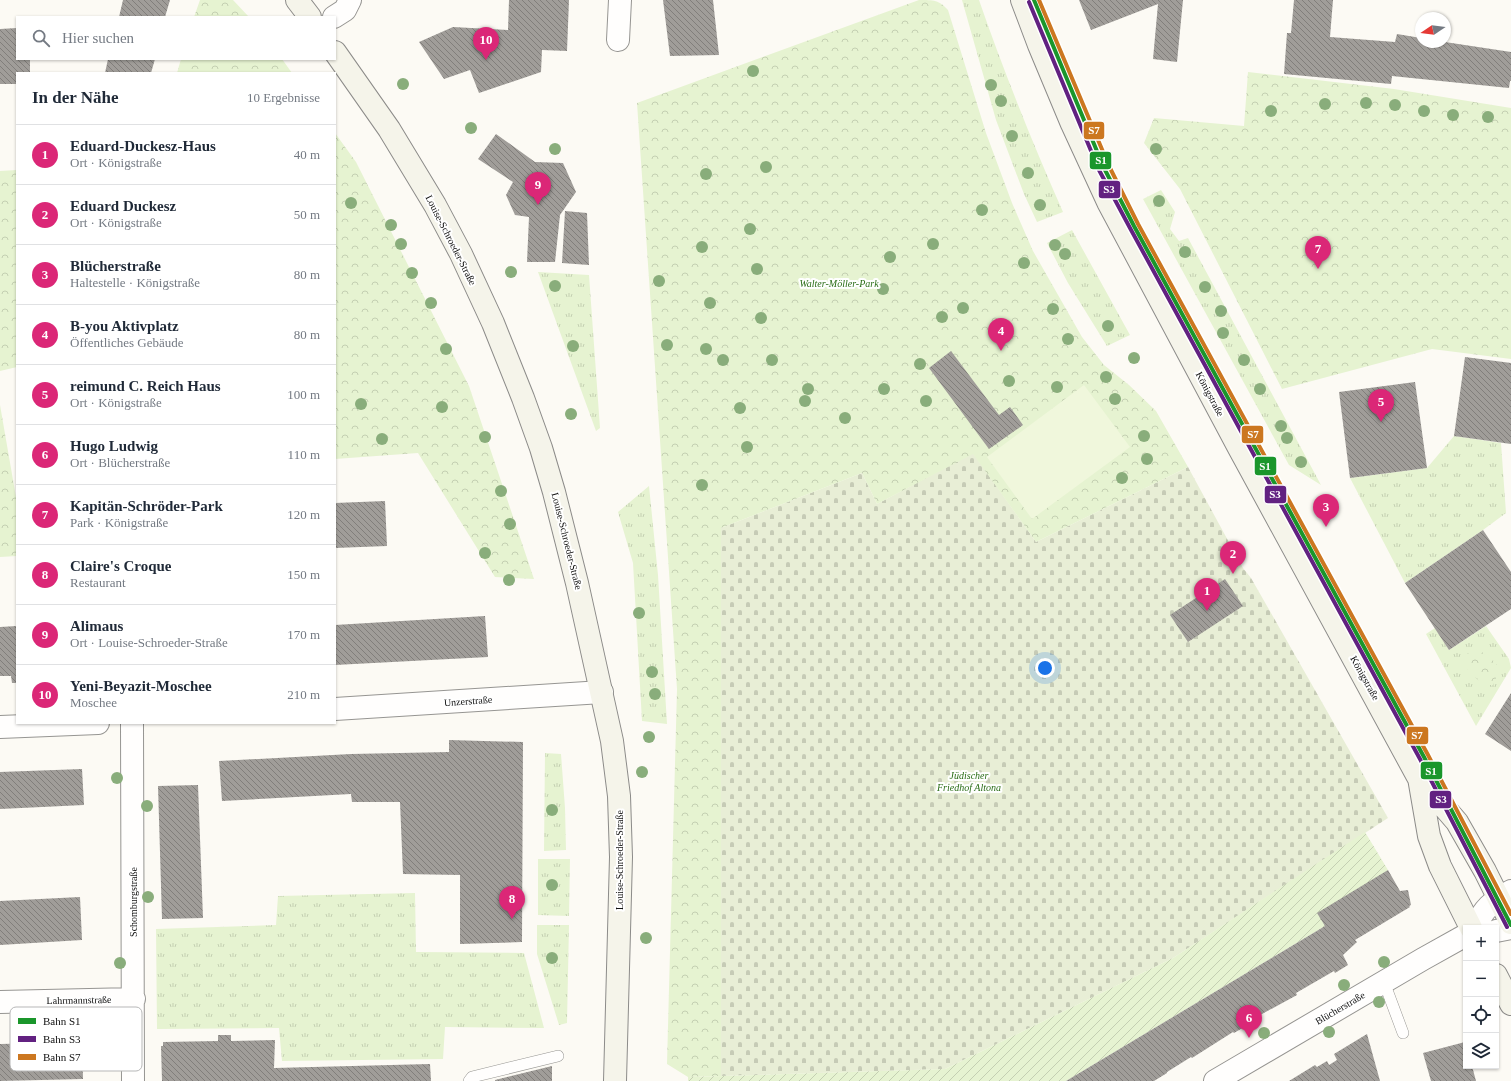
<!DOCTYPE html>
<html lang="de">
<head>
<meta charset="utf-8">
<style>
  :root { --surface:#fff; --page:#f6f6f7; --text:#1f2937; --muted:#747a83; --line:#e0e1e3; --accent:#db2777 }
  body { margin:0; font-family:Georgia,serif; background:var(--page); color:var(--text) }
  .controls { position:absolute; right:12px; bottom:12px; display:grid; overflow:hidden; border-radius:0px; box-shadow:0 1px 3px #0004 }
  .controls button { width:36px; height:36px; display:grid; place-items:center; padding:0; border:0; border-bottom:1px solid var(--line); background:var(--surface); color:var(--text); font:20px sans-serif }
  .compass { position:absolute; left:1415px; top:12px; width:36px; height:36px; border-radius:50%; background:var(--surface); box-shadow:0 1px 3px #0004; rotate:257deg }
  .you { position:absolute; left:1045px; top:668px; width:14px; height:14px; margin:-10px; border:3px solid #fff; border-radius:50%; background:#1a73e8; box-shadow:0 0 0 6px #1a73e833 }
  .badge { display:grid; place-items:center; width:26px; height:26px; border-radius:50%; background:var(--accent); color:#fff; font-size:13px; font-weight:700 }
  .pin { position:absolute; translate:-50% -33px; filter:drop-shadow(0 1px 2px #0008) }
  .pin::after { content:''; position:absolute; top:21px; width:14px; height:12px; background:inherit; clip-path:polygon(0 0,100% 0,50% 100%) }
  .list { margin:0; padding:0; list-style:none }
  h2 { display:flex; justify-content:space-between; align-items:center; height:52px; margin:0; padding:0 16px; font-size:17px }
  h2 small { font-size:13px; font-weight:400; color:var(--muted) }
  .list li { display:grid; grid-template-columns:26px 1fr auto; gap:12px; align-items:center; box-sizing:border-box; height:60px; padding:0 16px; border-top:1px solid var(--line) }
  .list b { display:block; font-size:15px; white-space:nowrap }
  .list p { margin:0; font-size:13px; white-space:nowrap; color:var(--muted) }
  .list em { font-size:13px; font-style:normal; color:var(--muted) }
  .icon { flex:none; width:22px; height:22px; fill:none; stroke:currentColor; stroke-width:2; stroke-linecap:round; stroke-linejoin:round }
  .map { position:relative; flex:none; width:1511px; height:1081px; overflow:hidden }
  .search { position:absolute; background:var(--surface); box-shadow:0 1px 3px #0004; left:16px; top:16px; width:320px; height:44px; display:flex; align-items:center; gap:10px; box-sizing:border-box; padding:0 14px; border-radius:0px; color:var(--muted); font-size:15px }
  .panel { position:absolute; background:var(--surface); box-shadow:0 1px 3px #0004; left:16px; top:72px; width:320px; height:652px; border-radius:0px }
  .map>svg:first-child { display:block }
  .grass { fill:url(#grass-tufts) }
  .cemetery { fill:url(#cemetery-stones) }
  .park { fill:url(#park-crowns) }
  .garden { fill:url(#garden-furrows) }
  .pitch { fill:#f0f7dc }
  .building { fill:url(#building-back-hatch) }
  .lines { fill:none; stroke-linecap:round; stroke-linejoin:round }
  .lane-casing { stroke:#969592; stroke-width:12 }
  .street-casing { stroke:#969592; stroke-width:24 }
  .secondary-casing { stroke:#8c8b89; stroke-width:24 }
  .lane { stroke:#fffefd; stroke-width:11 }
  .street { stroke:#fffefd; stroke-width:22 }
  .secondary { stroke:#f5f4ea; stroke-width:22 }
  .rail-1-casing { stroke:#fff; stroke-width:7 }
  .rail-2-casing { stroke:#fff; stroke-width:7 }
  .rail-3-casing { stroke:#fff; stroke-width:7 }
  .rail-1 { stroke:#1a962b; stroke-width:4 }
  .rail-2 { stroke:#622181; stroke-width:4 }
  .rail-3 { stroke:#cc7720; stroke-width:4 }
  .tree { fill:#89ad7b }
  .labels { text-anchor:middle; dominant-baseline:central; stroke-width:4; stroke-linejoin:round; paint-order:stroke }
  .street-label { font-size:10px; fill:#0f0f0f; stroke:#fff }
  .park-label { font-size:10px; font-style:italic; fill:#2b6e18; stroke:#fff }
  .key { fill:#fff; stroke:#b7b7b7; stroke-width:1 }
  .key-label { font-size:11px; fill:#0f0f0f }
  .line-badge { stroke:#fff; stroke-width:1.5 }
  .badge-label { font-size:11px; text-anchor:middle; font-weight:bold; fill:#fff }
</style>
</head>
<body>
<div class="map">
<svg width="1511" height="1081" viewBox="0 0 1511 1081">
  <defs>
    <pattern id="grass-tufts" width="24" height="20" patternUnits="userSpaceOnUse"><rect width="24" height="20" fill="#e6f3d1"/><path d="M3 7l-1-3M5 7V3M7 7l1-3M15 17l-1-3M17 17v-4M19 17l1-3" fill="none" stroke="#c4cfb2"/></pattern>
    <pattern id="cemetery-stones" width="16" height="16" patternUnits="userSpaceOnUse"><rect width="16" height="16" fill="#e8eed6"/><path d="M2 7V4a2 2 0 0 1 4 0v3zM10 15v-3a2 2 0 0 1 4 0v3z" fill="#c6cbb6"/></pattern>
    <pattern id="park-crowns" width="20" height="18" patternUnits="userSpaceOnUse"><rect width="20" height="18" fill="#e6f3d1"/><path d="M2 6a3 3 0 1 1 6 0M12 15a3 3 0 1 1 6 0" fill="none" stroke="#c4cfb2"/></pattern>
    <pattern id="garden-furrows" width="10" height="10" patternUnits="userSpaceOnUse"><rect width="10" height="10" fill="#e6f3d1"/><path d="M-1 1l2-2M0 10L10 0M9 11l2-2" fill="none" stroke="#c4cfb2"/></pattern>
    <pattern id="building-back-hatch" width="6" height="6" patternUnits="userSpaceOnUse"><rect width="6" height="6" fill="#a09d99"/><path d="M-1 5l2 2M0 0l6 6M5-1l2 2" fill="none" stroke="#817e7b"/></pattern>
  </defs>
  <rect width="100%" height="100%" fill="#fcfaf4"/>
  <path class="grass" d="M962 0H979C1004 72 1032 142 1063 212L1037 222 1024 194 996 120Z
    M1161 190 1175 212 1170 229 1179 241 1188 238 1321 485 1289 465 1143 199Z
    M1072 230 1130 335 1107 346 1068 283 1047 243Z
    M538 272 589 275 600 428 596 431Z
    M1454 436 1501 443 1506 513 1483 530 1405 583 1350 478 1427 468Z
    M649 486 658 575 667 724 642 721 633 563 618 512Z
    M1486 626 1509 659 1511 668 1476 726 1426 634 1435 628 1449 650Z
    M545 753 561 754 565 808 566 850 544 851Z
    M538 859H570L569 916 538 915Z
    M415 893 416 952 524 953 544 1028 445 1027 443 1059 282 1061 279 1028 157 1029 156 929 276 925 278 896Z
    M537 925H569L567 1023 559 1025 537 954Z"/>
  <path class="cemetery" d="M973 453 1036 542 1188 467 1243 568 1251 578 1388 818 1173 958 945 1069 721 1076V528L862 473 877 504Z"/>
  <path class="park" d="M200 0H233L249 17H194Z
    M919 0C934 0 939 0 948 10L986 133 1012 203 1033 251 1082 337 1104 365 1129 385 1156 411 1188 467 1036 542 973 454 877 504 862 473 721 528V1076L688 1077 667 1064 677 689 637 103Z
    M181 59H282L292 73H177Z
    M1248 72 1394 89 1511 108V359L1432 349 1282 389 1180 189 1144 143 1154 118 1244 126Z
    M335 133 356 162 469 386 534 579 495 577 418 453 335 459Z
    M17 170V367L0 371V171Z
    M0 405 17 503V556L0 557Z
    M1479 650C1494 661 1504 664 1493 685H1484C1477 678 1457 665 1466 654Z"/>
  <path class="garden" d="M1365 832 1388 870 1325 926 1066 1081H688V1077L945 1069 1173 958Z"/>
  <path class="pitch" d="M1084 385 1130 447 1032 519 987 457Z"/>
  <path class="building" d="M123 0H170L165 17H119Z
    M509 0H569L567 51 542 50 541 72 479 93 470 70 444 79 419 42 453 27 508 30Z
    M663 0H713L719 55 670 56Z
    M1079 0H1183L1177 62 1153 59 1158 4 1091 30Z
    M1294 0H1333L1330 37 1395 42 1397 34 1421 38V42H1445L1511 52V81H1510L1509 88 1392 76 1391 84 1284 74 1287 33H1291Z
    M17 28V59H30V73H17V84H0V29Z
    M108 59H155L151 73H105Z
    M496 134 535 162 563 163 576 192 560 215 555 262H527L529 217 515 215 506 195 513 182 478 159Z
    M565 211 587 213 589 265 562 263Z
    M951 351 999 415 1010 407 1023 425 989 449 929 368Z
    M1465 357 1511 363V444L1454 436Z
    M1415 382 1427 468 1350 478 1339 392Z
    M385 501 387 546 335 548V503Z
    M1483 530 1511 572V609L1449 650 1405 583Z
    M1225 579 1243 606 1188 642 1170 615Z
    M485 616 488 657 335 665V625Z
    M17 626V683H12L11 676H0V627Z
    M1511 693V751L1485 734Z
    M449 740 523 742 522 942 460 944V875L403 874 400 802H352L351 794 222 801 219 761 351 754 449 752Z
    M82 769 84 805 0 809V772Z
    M198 785 203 918 162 919 158 786Z
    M1388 870 1400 891 1408 890 1411 905 1409 906 1410 907 1355 940 1357 942 1343 955 1348 965 1335 973 1334 971 1296 993 1297 995 1262 1014 1251 1021V1023L1234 1033 1233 1032 1192 1058 1191 1057 1167 1072V1073L1154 1081H1066L1325 926 1317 913Z
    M80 897 82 940 0 945V901Z
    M1367 1034 1380 1081H1289L1315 1065 1317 1067 1327 1061 1329 1065 1337 1060 1334 1054Z
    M218 1035H231V1041L275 1040 274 1068 430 1064 431 1081H162L161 1046H163V1042L218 1041Z
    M82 1042 83 1079 0 1081V1044Z
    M1465 1042 1466 1066H1472L1476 1081H1431L1423 1053Z
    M552 1066V1081H495V1080Z"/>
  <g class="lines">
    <g class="lane-casing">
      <path id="lane" d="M1384 982 1403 1033
        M469 1081 472 1077 558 1056"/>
    </g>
    <g class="street-casing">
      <path id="street" d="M334 17 345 10 350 0
        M618 40 620 0
        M335 709 602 692
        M132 723 133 1081
        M0 727 98 723
        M1475 928C1483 909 1492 901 1511 891
        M1496 931 1511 928
        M0 1002 134 999
        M1215 1081 1423 959 1466 935"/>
    </g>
    <g class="secondary-casing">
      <path id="secondary" d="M297 0 310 17
        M1022 0 1039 45 1072 124 1108 202 1239 448 1418 777 1457 822 1485 871 1511 923
        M335 52 389 129 435 205 461 254 493 323 523 398 541 448 554 492 577 583 612 741 619 796 621 857 615 1081
        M1419 778 1429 836 1440 866 1471 928
        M1496 975 1511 1004"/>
    </g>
    <use href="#lane" class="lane"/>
    <use href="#street" class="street"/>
    <use href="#secondary" class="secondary"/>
    <g class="rail-1-casing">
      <path id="rail-1" d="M1034 0 1104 168 1134 226 1424 757 1511 925"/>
    </g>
    <g class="rail-2-casing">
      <path id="rail-2" d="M1029 2 1099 170 1130 228 1420 759 1507 927"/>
    </g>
    <g class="rail-3-casing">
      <path id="rail-3" d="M1039 0 1109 166 1138 224 1428 755 1511 914"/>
    </g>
    <use href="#rail-1" class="rail-1"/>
    <use href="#rail-2" class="rail-2"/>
    <use href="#rail-3" class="rail-3"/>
  </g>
  <g class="tree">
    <circle cx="753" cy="71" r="6"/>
    <circle cx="403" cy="84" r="6"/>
    <circle cx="991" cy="85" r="6"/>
    <circle cx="1001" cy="101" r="6"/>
    <circle cx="1366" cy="103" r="6"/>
    <circle cx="1325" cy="104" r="6"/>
    <circle cx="1395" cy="105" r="6"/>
    <circle cx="1271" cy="111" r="6"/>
    <circle cx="1424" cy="111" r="6"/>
    <circle cx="1453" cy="115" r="6"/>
    <circle cx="1488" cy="117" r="6"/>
    <circle cx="471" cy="128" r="6"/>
    <circle cx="1012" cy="136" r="6"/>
    <circle cx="555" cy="149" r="6"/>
    <circle cx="1156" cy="149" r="6"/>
    <circle cx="766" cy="167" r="6"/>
    <circle cx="1028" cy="173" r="6"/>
    <circle cx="706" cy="174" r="6"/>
    <circle cx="1159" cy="201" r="6"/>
    <circle cx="351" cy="203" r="6"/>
    <circle cx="1040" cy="205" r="6"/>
    <circle cx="982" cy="210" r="6"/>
    <circle cx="391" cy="225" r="6"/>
    <circle cx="750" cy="229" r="6"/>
    <circle cx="401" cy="244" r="6"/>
    <circle cx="933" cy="244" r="6"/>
    <circle cx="1055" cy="245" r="6"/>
    <circle cx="702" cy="247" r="6"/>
    <circle cx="1185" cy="252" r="6"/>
    <circle cx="1065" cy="254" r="6"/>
    <circle cx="890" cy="257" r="6"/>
    <circle cx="1024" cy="263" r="6"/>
    <circle cx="757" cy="269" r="6"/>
    <circle cx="511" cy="272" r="6"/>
    <circle cx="412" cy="273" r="6"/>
    <circle cx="659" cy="281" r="6"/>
    <circle cx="555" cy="286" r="6"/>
    <circle cx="1205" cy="287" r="6"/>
    <circle cx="883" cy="289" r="6"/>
    <circle cx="431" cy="303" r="6"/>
    <circle cx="710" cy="303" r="6"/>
    <circle cx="963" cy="308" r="6"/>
    <circle cx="1053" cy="309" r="6"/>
    <circle cx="1221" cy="311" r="6"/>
    <circle cx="942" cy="317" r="6"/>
    <circle cx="761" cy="318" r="6"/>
    <circle cx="1108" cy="326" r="6"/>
    <circle cx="1223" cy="333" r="6"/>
    <circle cx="1068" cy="339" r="6"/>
    <circle cx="667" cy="345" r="6"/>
    <circle cx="573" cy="346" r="6"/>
    <circle cx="446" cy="349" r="6"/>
    <circle cx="706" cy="349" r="6"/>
    <circle cx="1134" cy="358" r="6"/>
    <circle cx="723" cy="360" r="6"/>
    <circle cx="772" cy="360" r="6"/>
    <circle cx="1244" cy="360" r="6"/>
    <circle cx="920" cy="364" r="6"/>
    <circle cx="1106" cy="377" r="6"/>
    <circle cx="1009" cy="381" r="6"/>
    <circle cx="1057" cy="387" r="6"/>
    <circle cx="808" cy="389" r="6"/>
    <circle cx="884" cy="389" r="6"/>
    <circle cx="1260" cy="389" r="6"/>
    <circle cx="1115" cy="399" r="6"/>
    <circle cx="805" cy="401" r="6"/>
    <circle cx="926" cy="401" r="6"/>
    <circle cx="361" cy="404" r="6"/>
    <circle cx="442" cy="407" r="6"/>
    <circle cx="740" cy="408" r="6"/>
    <circle cx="571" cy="414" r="6"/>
    <circle cx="845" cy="418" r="6"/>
    <circle cx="1281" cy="426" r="6"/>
    <circle cx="1144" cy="436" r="6"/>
    <circle cx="485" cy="437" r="6"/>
    <circle cx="1287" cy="438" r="6"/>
    <circle cx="382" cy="439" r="6"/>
    <circle cx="747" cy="447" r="6"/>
    <circle cx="1147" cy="459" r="6"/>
    <circle cx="1301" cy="462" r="6"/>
    <circle cx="1122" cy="478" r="6"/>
    <circle cx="702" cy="485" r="6"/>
    <circle cx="501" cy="491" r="6"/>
    <circle cx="510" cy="524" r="6"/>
    <circle cx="485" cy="553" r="6"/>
    <circle cx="509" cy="580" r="6"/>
    <circle cx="639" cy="613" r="6"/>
    <circle cx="652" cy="672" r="6"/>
    <circle cx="655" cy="694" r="6"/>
    <circle cx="649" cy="737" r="6"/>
    <circle cx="642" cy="772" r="6"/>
    <circle cx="117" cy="778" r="6"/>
    <circle cx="147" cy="806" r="6"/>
    <circle cx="552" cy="810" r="6"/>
    <circle cx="552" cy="885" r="6"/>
    <circle cx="148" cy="897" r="6"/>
    <circle cx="646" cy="938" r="6"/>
    <circle cx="552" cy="958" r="6"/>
    <circle cx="1384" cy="962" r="6"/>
    <circle cx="120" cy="963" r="6"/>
    <circle cx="1344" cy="985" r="6"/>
    <circle cx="1379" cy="1002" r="6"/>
    <circle cx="1329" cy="1032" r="6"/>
    <circle cx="1264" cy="1033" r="6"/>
  </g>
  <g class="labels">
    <g class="street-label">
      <text transform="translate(451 240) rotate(63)">Louise-Schroeder-Straße</text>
      <text transform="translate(1210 394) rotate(62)">Königstraße</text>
      <text transform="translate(567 541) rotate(76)">Louise-Schroeder-Straße</text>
      <text transform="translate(1365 678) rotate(61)">Königstraße</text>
      <text transform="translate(468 701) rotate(-4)">Unzerstraße</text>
      <text transform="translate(619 860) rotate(-90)">Louise-Schroeder-Straße</text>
      <text transform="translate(133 902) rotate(-90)">Schomburgstraße</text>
      <text transform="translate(79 1000) rotate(-1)">Lahrmannstraße</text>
      <text transform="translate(1340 1008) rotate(-30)">Blücherstraße</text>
    </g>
    <g class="park-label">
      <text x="839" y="283">Walter-Möller-Park</text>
      <text x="969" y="775">Jüdischer<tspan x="969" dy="12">Friedhof Altona</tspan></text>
    </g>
  </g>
  <rect x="10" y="1007" width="132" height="64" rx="6" class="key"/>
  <rect x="18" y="1018" width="18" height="6" fill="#1a962b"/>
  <rect x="18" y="1036" width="18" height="6" fill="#622181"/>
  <rect x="18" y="1054" width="18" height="6" fill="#cc7720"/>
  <g class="key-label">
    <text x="43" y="1025">Bahn S1</text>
    <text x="43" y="1043">Bahn S3</text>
    <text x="43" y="1061">Bahn S7</text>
  </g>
  <g class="line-badge">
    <rect x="1083" y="121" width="22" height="19" rx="4" fill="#cc7720"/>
    <rect x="1089" y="151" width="23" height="19" rx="4" fill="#1a962b"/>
    <rect x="1098" y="180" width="23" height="19" rx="4" fill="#622181"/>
    <rect x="1241" y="425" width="23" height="19" rx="4" fill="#cc7720"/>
    <rect x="1254" y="456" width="23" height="20" rx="4" fill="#1a962b"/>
    <rect x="1264" y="485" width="23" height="19" rx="4" fill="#622181"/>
    <rect x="1406" y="726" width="23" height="19" rx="4" fill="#cc7720"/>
    <rect x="1420" y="761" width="23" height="19" rx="4" fill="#1a962b"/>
    <rect x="1429" y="790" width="23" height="19" rx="4" fill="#622181"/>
  </g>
  <g class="badge-label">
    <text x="1094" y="134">S7</text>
    <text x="1101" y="164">S1</text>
    <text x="1109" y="193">S3</text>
    <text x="1253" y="438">S7</text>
    <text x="1265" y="470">S1</text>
    <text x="1275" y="498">S3</text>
    <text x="1417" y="739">S7</text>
    <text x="1431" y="775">S1</text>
    <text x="1441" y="803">S3</text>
  </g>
</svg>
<div class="controls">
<button>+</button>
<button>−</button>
<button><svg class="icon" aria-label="locate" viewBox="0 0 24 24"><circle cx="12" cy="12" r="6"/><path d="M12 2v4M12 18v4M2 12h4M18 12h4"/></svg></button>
<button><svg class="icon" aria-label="layers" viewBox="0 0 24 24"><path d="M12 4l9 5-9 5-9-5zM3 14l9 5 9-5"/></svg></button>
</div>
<svg class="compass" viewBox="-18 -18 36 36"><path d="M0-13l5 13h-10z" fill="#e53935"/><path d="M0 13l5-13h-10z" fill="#747a83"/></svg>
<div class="you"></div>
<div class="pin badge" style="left:1207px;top:611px">1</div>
<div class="pin badge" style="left:1233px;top:574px">2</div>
<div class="pin badge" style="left:1326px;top:527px">3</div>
<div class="pin badge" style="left:1001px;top:351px">4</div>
<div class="pin badge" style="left:1381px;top:422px">5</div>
<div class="pin badge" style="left:1249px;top:1038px">6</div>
<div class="pin badge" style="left:1318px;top:269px">7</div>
<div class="pin badge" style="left:512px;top:919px">8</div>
<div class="pin badge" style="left:538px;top:205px">9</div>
<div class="pin badge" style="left:486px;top:60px">10</div>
<div class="search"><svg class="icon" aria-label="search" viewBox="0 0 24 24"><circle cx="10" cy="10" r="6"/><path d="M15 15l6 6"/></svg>Hier suchen</div>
<section class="panel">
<h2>In der Nähe<small>10 Ergebnisse</small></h2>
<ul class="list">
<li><span class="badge">1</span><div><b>Eduard-Duckesz-Haus</b><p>Ort · Königstraße</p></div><em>40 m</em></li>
<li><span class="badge">2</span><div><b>Eduard Duckesz</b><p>Ort · Königstraße</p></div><em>50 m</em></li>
<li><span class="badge">3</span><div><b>Blücherstraße</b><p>Haltestelle · Königstraße</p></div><em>80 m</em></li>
<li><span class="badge">4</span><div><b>B-you Aktivplatz</b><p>Öffentliches Gebäude</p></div><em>80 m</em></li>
<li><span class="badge">5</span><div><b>reimund C. Reich Haus</b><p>Ort · Königstraße</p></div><em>100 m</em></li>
<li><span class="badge">6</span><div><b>Hugo Ludwig</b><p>Ort · Blücherstraße</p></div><em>110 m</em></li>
<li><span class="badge">7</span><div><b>Kapitän-Schröder-Park</b><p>Park · Königstraße</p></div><em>120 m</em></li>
<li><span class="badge">8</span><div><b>Claire's Croque</b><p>Restaurant</p></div><em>150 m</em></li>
<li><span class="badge">9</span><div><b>Alimaus</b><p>Ort · Louise-Schroeder-Straße</p></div><em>170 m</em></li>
<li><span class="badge">10</span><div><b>Yeni-Beyazit-Moschee</b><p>Moschee</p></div><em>210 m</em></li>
</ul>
</section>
</div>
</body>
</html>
